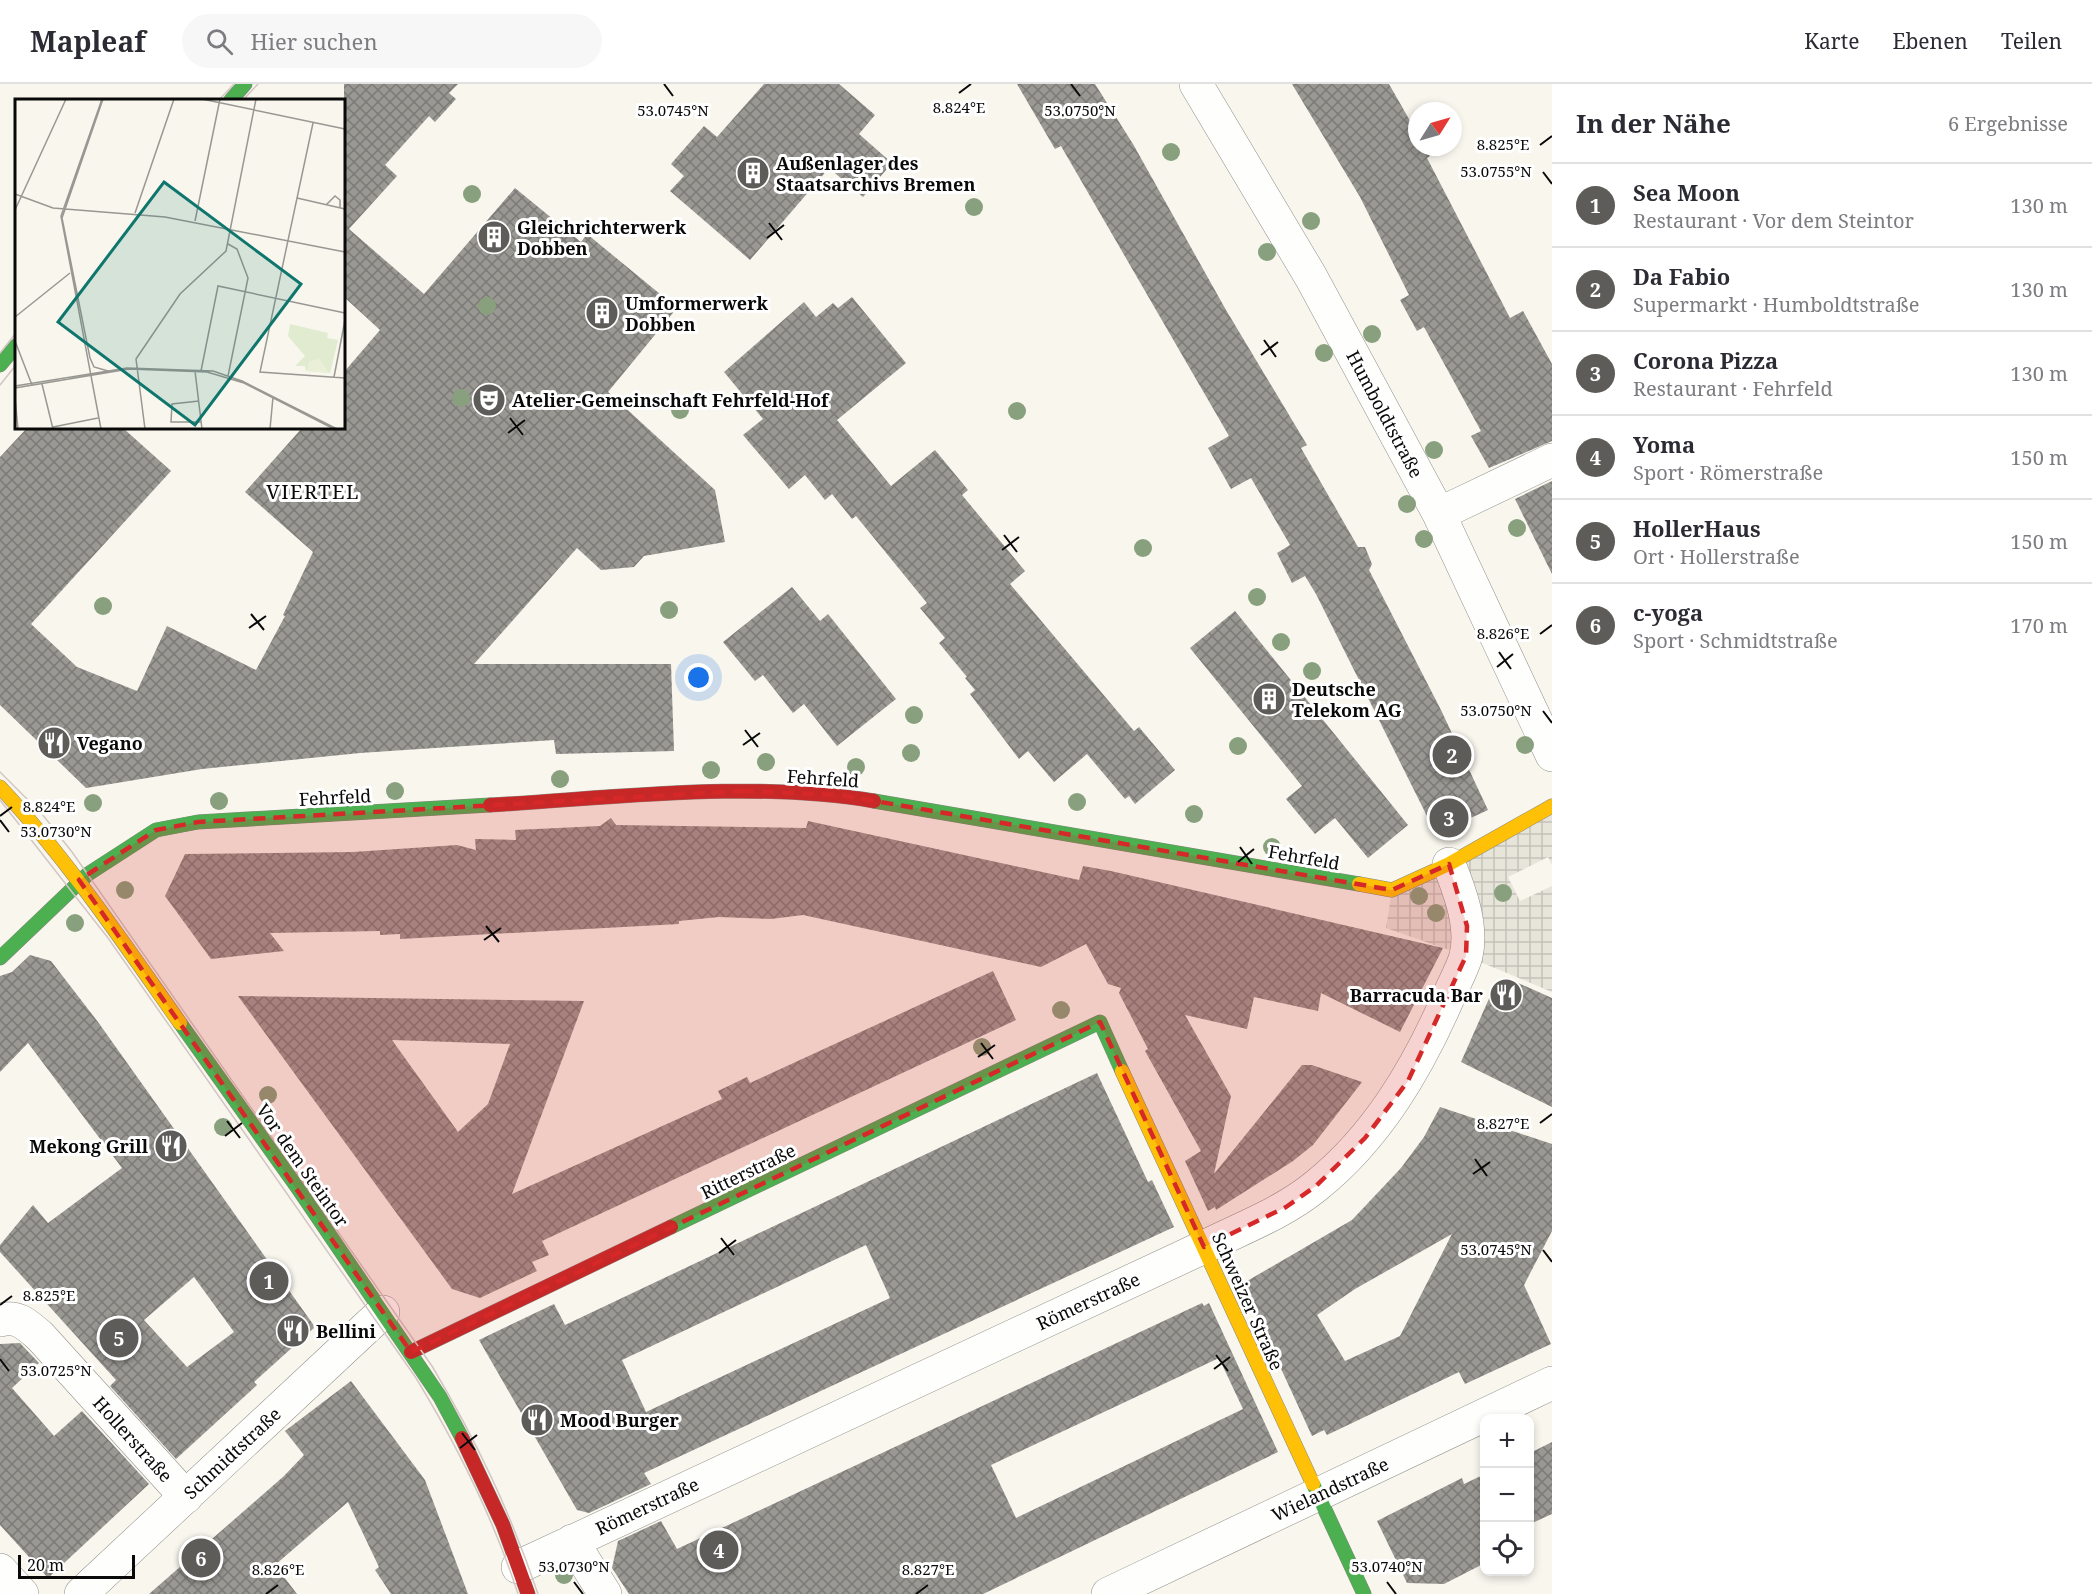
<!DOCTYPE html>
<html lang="de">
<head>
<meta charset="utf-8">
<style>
  :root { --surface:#fff; --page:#f7f7f7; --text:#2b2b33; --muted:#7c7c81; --line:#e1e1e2; --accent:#5d5c59 }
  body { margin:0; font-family:"Noto Serif",serif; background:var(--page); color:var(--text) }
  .controls { position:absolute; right:18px; bottom:18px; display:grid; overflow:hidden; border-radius:12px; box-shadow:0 3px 9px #0003 }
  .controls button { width:54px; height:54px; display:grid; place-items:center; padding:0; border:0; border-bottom:2px solid var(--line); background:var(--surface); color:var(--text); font:30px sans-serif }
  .compass { position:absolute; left:1408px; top:18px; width:54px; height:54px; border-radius:50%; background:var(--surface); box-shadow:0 3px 9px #0003; rotate:53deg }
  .scale { position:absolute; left:18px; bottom:15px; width:117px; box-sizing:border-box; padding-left:6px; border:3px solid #090909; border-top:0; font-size:16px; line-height:21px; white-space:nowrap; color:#090909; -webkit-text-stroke:4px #fff; paint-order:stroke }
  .you { position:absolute; left:699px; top:594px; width:21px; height:21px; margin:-15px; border:4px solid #fff; border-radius:50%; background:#1a73e8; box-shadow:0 0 0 9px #1a73e833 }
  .badge { display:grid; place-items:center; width:39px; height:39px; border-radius:50%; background:var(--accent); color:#fff; font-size:20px; font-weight:700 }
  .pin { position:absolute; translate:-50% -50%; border:3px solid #fff; box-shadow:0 2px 6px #0006 }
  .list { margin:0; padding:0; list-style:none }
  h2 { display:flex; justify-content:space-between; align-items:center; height:78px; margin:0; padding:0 24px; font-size:26px }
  h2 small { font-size:20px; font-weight:400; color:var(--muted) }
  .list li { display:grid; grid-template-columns:39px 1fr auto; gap:18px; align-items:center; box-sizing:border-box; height:84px; padding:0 24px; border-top:2px solid var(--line) }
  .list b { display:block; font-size:22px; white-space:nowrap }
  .list p { margin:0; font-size:20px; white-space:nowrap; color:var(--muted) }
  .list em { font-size:20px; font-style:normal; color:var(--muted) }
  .icon { flex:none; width:33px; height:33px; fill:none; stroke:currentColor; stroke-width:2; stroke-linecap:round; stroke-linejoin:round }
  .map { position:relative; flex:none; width:1552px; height:1510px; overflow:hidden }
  header { display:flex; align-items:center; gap:36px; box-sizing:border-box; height:84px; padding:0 30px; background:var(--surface); border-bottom:2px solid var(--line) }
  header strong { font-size:28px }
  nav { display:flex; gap:33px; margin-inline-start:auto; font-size:21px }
  .search { width:420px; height:54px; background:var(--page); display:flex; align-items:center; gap:15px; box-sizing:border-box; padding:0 21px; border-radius:33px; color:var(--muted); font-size:22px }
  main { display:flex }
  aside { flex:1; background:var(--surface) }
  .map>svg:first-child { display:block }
  .plaza { fill:url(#plaza-grid) }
  .building { fill:url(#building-cross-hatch); fill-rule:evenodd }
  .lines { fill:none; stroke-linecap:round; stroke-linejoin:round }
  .street-casing { stroke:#91908c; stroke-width:34 }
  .fast-casing { stroke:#878682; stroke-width:15 }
  .slow-casing { stroke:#878682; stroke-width:15 }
  .jam-casing { stroke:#878682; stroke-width:15 }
  .street { stroke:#fefefc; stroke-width:33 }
  .fast { stroke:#4caf50; stroke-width:14 }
  .slow { stroke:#ffc107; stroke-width:14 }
  .jam { stroke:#c62828; stroke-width:14 }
  .tram { stroke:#d3c6c4; stroke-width:1.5 }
  .tree { fill:#88a07d }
  .marked { fill:#d62828; fill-opacity:0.2; stroke:#d62828; stroke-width:4.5; stroke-dasharray:12 8; stroke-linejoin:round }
  .ticks { fill:none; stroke:#090909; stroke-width:2 }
  .labels { text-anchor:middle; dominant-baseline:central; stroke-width:6; stroke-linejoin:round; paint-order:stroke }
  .poi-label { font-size:18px; font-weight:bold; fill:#090909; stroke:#fff; text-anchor:start }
  .street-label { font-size:18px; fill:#090909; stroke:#fff }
  .neighbourhood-label { font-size:20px; letter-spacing:1.5px; fill:#090909; stroke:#fff }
  .inset-road { fill:none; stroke:#989792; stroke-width:1.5 }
  .view { fill:#0f766e; fill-opacity:0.15; stroke:#0f766e; stroke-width:3 }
  .inset-edge { fill:none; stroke:#090909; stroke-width:3 }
  .ticks-label { font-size:15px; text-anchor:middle; fill:#090909; stroke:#fff; stroke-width:6; stroke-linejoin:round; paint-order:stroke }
</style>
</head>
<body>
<header>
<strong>Mapleaf</strong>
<div class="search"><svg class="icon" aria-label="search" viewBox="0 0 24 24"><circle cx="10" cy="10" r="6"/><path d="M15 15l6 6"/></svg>Hier suchen</div>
<nav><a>Karte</a><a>Ebenen</a><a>Teilen</a></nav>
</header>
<main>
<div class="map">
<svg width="1552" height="1510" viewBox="0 0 1552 1510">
  <defs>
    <pattern id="plaza-grid" width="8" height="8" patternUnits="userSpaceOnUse" patternTransform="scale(1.5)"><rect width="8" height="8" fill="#e7e4da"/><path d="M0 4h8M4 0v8" fill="none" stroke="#c5c2ba"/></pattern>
    <pattern id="building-cross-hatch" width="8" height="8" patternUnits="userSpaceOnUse" patternTransform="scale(1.5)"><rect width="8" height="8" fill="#9a9893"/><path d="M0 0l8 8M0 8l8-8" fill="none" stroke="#7c7a76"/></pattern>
  </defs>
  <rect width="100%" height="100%" fill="#f8f6ed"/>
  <path class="plaza" d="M1552 722V781L1548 773 1508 793 1520 817 1552 802V908L1466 872 1386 844 1392 806Z"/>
  <path class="building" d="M344 0H458L449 9 456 15 435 38 429 32 385 81 397 92 349 145 424 210 515 104 581 158 587 150 677 224 608 308 715 406 725 458 644 472 634 483 601 486 577 464 474 580H671L674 667 556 670 554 656 360 669 202 685 86 704 0 621V373L27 344H123L171 387 31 540 77 583 137 607 167 542 256 586 285 532 283 531 313 468 245 408 302 344H344V288L380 246 344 213Z
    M764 0H839L875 31 859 50 892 79 863 113 829 84 750 176 670 107 684 92 671 80 704 42 717 53Z
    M1017 0H1095L1133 60 1226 226 1307 361 1301 364 1358 463H1365L1372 480 1369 486 1441 626 1488 726 1436 750 1316 510 1305 492 1292 499 1277 469 1290 461 1251 394 1231 405 1208 364 1229 352 1061 62 1055 65Z
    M1292 0H1389L1417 49V63H1425L1430 72 1427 74 1510 234 1523 227 1552 280V357L1489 384 1471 352 1481 347 1424 243 1417 247 1400 216 1409 211 1360 113Z
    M852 213 906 279 837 336 891 402 935 366 968 406 962 411 1025 487 1010 500 1134 647 1139 643 1175 686 1135 720 1129 712 1125 715 1087 670 1054 698 1028 667 1019 675 970 610 975 606 965 594 967 593 939 559 945 554 920 524 927 519 856 432 852 435 832 410 825 416 805 391 789 405 743 351 763 335 724 288 804 218 816 233 833 219 838 224Z
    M1552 397V490L1515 415Z
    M792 503 820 537 828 530 896 615 837 662 804 620 793 629 763 591 755 597 723 558Z
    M1235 527 1408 741 1368 774 1335 734 1315 750 1286 715 1302 702 1190 564Z
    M611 734 616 741 806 744 808 737 1079 796 1083 782 1111 787 1443 864 1400 948 1321 909 1318 927 1254 913 1247 945 1185 931 1231 1012 1214 1090 1302 981H1312L1362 998 1313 1061 1293 1077 1216 1126 1215 1123 1208 1127 1185 1077 1201 1067 1145 967 1148 965 1119 909 1121 904 1108 900 1086 860 1041 883 803 831 771 835 719 833 679 837V840L400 855V850L380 851V847L270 849 284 867 211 875 165 812 185 770 353 768 457 761 476 766 475 755 516 756 515 746 600 742Z
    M30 871 51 877 98 938 315 1243 254 1298 257 1301 176 1375 110 1302 116 1296 0 1168V1161L33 1121 48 1139 122 1084 28 959 0 988V892L12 888ZM194 1193 234 1248 187 1283 144 1236Z
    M993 887 1016 936 542 1157 549 1171 532 1178 537 1187 480 1214 452 1205 238 912 584 917 512 1110 722 1015 718 1007 747 993 750 999ZM392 956 510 960 488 1020 458 1048Z
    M1507 894 1552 914V1023L1461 978 1495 901Z
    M1097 989 1148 1098 1152 1096 1174 1143 644 1389 651 1400 589 1429 577 1426 479 1256 554 1220 565 1241ZM866 1161 890 1214 646 1328 622 1276Z
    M1440 1023 1552 1060V1147L1524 1201 1551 1260 1465 1300 1459 1288 1327 1351 1324 1346 1312 1352 1242 1200 1352 1136 1401 1084 1424 1053ZM1452 1150 1400 1252 1345 1277 1317 1231 1355 1205Z
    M1202 1219 1204 1222 1209 1219 1278 1368 983 1510H629L612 1484 618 1457 661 1437 677 1465ZM1219 1274 1243 1325 1016 1434 991 1381Z
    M20 1259 39 1279 12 1304 54 1352 82 1327 149 1400 48 1494 0 1441V1260Z
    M351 1297 425 1396 468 1510H391L375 1486 379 1483 348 1418 275 1481 297 1510H149L284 1392 304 1371 285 1347Z
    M1552 1358V1430L1530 1440V1369Z
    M1485 1390V1479L1444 1500 1407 1499 1377 1437 1462 1394 1464 1400Z"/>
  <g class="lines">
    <g class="street-casing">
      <path id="street" d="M1196 0 1311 193 1439 430 1552 671
        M1439 430 1552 376
        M0 1236C18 1231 27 1241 40 1252L186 1413
        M572 1457 605 1510
        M518 1483 1204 1163C1242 1144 1283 1129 1316 1102 1377 1053 1417 985 1448 914 1453 901 1462 886 1466 872 1473 842 1460 808 1449 780
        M0 1486 22 1510
        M81 1510 383 1228
        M1108 1510 1552 1299"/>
    </g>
    <g class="fast-casing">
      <path id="fast" d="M231 16 245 0
        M0 281 16 262
        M874 717 1359 800
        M0 874 88 790 156 746 198 738 490 721
        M180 939 297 1103 440 1313 462 1354
        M671 1143 1100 938 1122 987
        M1313 1400 1364 1510"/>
    </g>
    <g class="slow-casing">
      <path id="slow" d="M0 703C68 776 123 858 180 939
        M1359 800 1392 806 1449 780 1552 722
        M1122 987 1313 1400"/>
    </g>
    <g class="jam-casing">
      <path id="jam" d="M490 721C614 714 751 696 874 717
        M411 1268 671 1143
        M462 1354 503 1441 528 1510"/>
    </g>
    <use href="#street" class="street"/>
    <use href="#fast" class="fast"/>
    <use href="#slow" class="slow"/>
    <use href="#jam" class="jam"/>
    <path class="tram" d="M219 16 234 0
      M243 16 258 0
      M0 269 16 249
      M0 301 16 281
      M0 688 42 730 72 768 432 1282C477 1358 510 1427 538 1510
      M0 716 108 854 416 1294C458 1363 493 1433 518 1510"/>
  </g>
  <g class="tree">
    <circle cx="1171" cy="68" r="9"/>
    <circle cx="472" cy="110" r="9"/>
    <circle cx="974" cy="123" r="9"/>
    <circle cx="1311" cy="137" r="9"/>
    <circle cx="1267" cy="168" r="9"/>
    <circle cx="487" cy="222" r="9"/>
    <circle cx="1372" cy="250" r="9"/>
    <circle cx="1324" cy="269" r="9"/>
    <circle cx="461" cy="314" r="9"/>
    <circle cx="680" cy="326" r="9"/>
    <circle cx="1017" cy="327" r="9"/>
    <circle cx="1434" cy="366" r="9"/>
    <circle cx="1407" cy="420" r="9"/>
    <circle cx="1517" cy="444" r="9"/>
    <circle cx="1424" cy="455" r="9"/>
    <circle cx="1143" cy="464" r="9"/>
    <circle cx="1257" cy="513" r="9"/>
    <circle cx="103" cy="522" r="9"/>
    <circle cx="669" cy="526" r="9"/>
    <circle cx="1281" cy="558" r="9"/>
    <circle cx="1312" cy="587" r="9"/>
    <circle cx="914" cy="631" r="9"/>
    <circle cx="1525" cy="661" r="9"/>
    <circle cx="1238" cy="662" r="9"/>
    <circle cx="911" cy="669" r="9"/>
    <circle cx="766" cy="678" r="9"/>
    <circle cx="856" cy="683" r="9"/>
    <circle cx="711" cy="686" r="9"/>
    <circle cx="560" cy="695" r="9"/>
    <circle cx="395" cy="707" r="9"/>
    <circle cx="219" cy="717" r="9"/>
    <circle cx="1077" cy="718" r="9"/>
    <circle cx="93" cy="719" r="9"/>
    <circle cx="1194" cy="730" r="9"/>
    <circle cx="1272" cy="763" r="9"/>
    <circle cx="125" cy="806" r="9"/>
    <circle cx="1503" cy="809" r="9"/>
    <circle cx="1419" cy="812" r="9"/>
    <circle cx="1436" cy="829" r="9"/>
    <circle cx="75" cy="839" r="9"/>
    <circle cx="1061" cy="926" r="9"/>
    <circle cx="982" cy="963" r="9"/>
    <circle cx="268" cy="1011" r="9"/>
    <circle cx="223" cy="1043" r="9"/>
    <circle cx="564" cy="1491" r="9"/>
  </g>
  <path class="marked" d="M742 707 840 711 1392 806 1449 780 1467 842 1466 872 1408 997 1365 1054 1316 1102 1286 1123 1204 1163 1100 938 411 1268 79 796 156 746 198 738Z"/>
  <path class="ticks" d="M664 0 673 12M1071 0 1080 12M959 9 971 0M1540 61 1552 52M1543 88 1552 100M769 139 782 156M767 154 784 141M1264 256 1276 273M1261 271 1278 258M510 334 523 351M508 349 525 336M1004 451 1017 468M1002 466 1019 453M251 530 264 546M249 544 266 532M1540 550 1552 541M1499 568 1511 585M1497 583 1513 570M1543 627 1552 639M745 646 758 663M743 661 760 649M0 732 12 723M0 736 9 748M1240 763 1252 780M1238 778 1254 765M486 842 499 858M484 856 501 844M981 959 993 975M978 973 995 961M227 1037 240 1054M1540 1039 1552 1030M225 1052 242 1039M1475 1075 1487 1092M1473 1090 1490 1078M721 1154 734 1171M1543 1166 1552 1178M719 1169 736 1156M0 1221 12 1212M1216 1271 1228 1287M0 1275 9 1287M1214 1285 1230 1273M462 1349 475 1366M460 1364 477 1351M574 1498 583 1510M1387 1498 1396 1510M266 1510 278 1501M916 1510 928 1501"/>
  <defs>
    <g id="building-disc" transform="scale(1.725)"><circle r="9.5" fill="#5d5c59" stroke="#fff"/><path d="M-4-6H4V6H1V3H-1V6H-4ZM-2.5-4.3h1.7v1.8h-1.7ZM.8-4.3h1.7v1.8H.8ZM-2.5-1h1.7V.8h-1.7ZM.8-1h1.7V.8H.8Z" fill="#fff"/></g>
    <g id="theatre-disc" transform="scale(1.725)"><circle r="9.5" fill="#5d5c59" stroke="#fff"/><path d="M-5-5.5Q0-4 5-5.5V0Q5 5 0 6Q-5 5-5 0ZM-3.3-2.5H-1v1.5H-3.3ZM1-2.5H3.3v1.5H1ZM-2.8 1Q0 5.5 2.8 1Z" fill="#fff"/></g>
    <g id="restaurant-disc" transform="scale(1.725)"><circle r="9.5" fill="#5d5c59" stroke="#fff"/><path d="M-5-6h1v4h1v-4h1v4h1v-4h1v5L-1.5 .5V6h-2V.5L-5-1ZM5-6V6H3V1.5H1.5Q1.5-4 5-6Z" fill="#fff"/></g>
  </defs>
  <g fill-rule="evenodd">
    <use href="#building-disc" x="753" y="89"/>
    <use href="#building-disc" x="494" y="153"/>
    <use href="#building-disc" x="602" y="229"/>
    <use href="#theatre-disc" x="489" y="316"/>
    <use href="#building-disc" x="1269" y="615"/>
    <use href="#restaurant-disc" x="54" y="659"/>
    <use href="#restaurant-disc" x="1506" y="911"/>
    <use href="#restaurant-disc" x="171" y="1062"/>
    <use href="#restaurant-disc" x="293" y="1247"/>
    <use href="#restaurant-disc" x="537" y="1336"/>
  </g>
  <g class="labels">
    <g class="poi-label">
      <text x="776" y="79">Außenlager des<tspan x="776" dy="21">Staatsarchivs Bremen</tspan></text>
      <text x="517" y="143">Gleichrichterwerk<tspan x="517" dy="21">Dobben</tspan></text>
      <text x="625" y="219">Umformerwerk<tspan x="625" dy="21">Dobben</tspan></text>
      <text x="512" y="316">Atelier-Gemeinschaft Fehrfeld-Hof</text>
      <text x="1292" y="605">Deutsche<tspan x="1292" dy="21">Telekom AG</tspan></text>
      <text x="77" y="659">Vegano</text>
      <text x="1483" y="911" text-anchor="end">Barracuda Bar</text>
      <text x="148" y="1062" text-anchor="end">Mekong Grill</text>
      <text x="316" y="1247">Bellini</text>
      <text x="560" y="1336">Mood Burger</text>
    </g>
    <g class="street-label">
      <text transform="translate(1385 330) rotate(62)">Humboldtstraße</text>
      <text transform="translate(823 694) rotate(4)">Fehrfeld</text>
      <text transform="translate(335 713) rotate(-3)">Fehrfeld</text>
      <text transform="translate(1304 773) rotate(10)">Fehrfeld</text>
      <text transform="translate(303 1081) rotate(55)">Vor dem Steintor</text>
      <text transform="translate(748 1087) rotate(-26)">Ritterstraße</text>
      <text transform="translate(1088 1217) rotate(-25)">Römerstraße</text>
      <text transform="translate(1248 1217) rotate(66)">Schweizer Straße</text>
      <text transform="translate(133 1355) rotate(48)">Hollerstraße</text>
      <text transform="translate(232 1369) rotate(-43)">Schmidtstraße</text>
      <text transform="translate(1330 1405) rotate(-25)">Wielandstraße</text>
      <text transform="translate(647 1422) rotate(-25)">Römerstraße</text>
    </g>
    <g class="neighbourhood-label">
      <text x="313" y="407">VIERTEL</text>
    </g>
  </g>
  <g transform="translate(15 15)">
    <rect width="330" height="330" fill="#f8f6ed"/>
    <path d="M275 225 313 234 312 239 323 241 315 274 291 272 290 267H280L290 257 273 237Z" fill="#e0ebcf"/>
    <path d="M305 260 314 274 292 272 294 262Z" fill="#eaf0d8"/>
    <path class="inset-road" d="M88 0 47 119 75 259 79 268 93 272M187 0 330 30M298 24 245 273 330 279M0 95 38 109 150 118 330 153M282 99 330 110M311 106 320 97 325 101V109M0 111 51 0M120 114 159 0M180 122 205 0M213 145 222 150 233 179 213 277M0 218 55 174M0 242 17 286M180 272 187 330M186 272 203 187 330 214M319 278 330 221M27 285 38 330M0 287 112 269 198 272 227 282 322 330M0 289 114 270 192 273 229 284 319 330M0 299 3 330M184 302 157 305 156 323H186M38 328 83 319M86 330 46 117 87 0M130 330 121 260 165 195 211 152 241 0M255 330 258 298"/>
    <path class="view" d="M149 83 286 185 180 326 43 223Z"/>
    <rect width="330" height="330" class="inset-edge"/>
  </g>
  <g class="ticks-label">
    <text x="959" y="29">8.824°E</text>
    <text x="673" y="32">53.0745°N</text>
    <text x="1080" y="32">53.0750°N</text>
    <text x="1503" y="66">8.825°E</text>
    <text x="1496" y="93">53.0755°N</text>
    <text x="1503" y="555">8.826°E</text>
    <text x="1496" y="632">53.0750°N</text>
    <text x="49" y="728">8.824°E</text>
    <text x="56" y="753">53.0730°N</text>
    <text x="1503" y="1045">8.827°E</text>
    <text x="1496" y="1171">53.0745°N</text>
    <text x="49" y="1217">8.825°E</text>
    <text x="56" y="1292">53.0725°N</text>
    <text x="574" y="1488">53.0730°N</text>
    <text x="1387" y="1488">53.0740°N</text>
    <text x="278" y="1491">8.826°E</text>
    <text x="928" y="1491">8.827°E</text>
  </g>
</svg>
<div class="controls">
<button>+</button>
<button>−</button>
<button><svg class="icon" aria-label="locate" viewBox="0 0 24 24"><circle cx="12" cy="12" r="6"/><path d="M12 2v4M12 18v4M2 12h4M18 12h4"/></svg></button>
</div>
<svg class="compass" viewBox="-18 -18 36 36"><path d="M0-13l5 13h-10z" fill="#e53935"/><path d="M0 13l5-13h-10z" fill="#7c7c81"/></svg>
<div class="scale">20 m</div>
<div class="you"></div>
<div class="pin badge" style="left:269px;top:1197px">1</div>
<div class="pin badge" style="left:1452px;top:671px">2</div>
<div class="pin badge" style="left:1449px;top:734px">3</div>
<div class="pin badge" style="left:719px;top:1466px">4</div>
<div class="pin badge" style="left:119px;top:1254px">5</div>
<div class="pin badge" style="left:201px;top:1474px">6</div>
</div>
<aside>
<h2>In der Nähe<small>6 Ergebnisse</small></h2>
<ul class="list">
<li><span class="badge">1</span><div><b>Sea Moon</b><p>Restaurant · Vor dem Steintor</p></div><em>130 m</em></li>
<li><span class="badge">2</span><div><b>Da Fabio</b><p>Supermarkt · Humboldtstraße</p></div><em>130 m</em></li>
<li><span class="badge">3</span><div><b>Corona Pizza</b><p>Restaurant · Fehrfeld</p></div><em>130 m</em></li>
<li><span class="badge">4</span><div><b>Yoma</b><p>Sport · Römerstraße</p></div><em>150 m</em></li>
<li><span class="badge">5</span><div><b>HollerHaus</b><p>Ort · Hollerstraße</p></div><em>150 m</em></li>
<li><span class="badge">6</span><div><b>c-yoga</b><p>Sport · Schmidtstraße</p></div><em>170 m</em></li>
</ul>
</aside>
</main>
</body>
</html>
